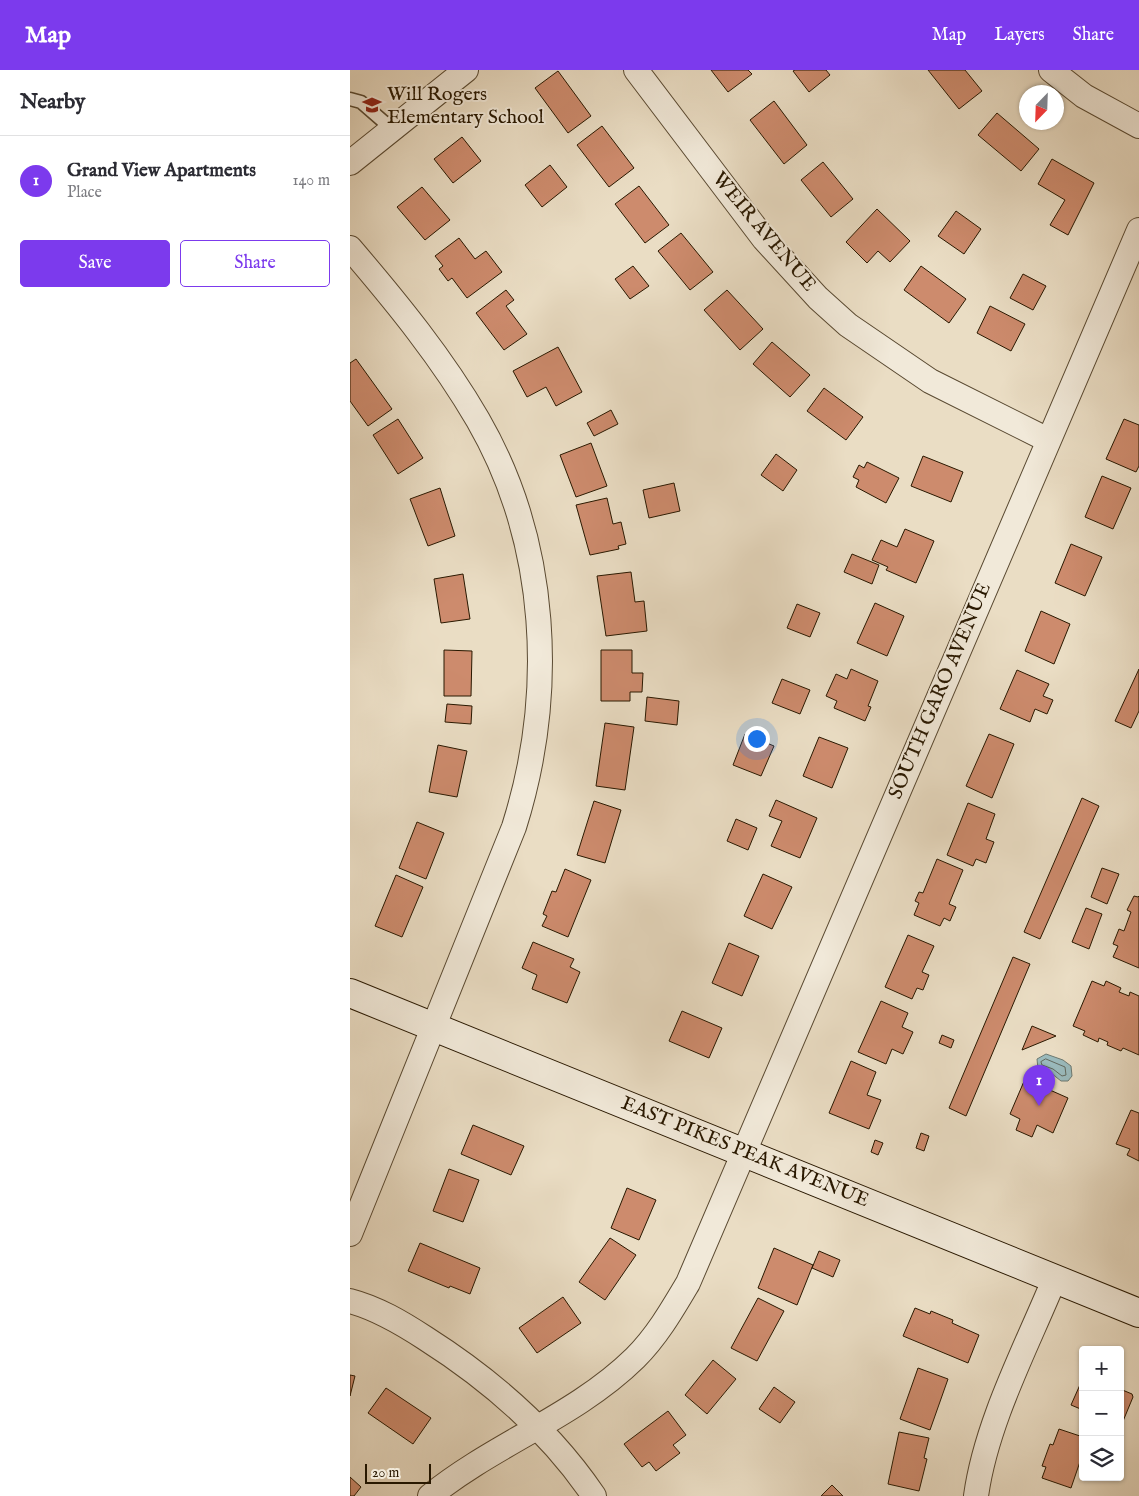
<!DOCTYPE html>
<html lang="en">
<head>
<meta charset="utf-8">
<style>
  :root { --surface:#fff; --page:#f2f2f3; --text:#2b2b33; --muted:#7c7c81; --line:#e1e1e2; --accent:#7c3aed }
  body { margin:0; font-family:"IM FELL English",serif; background:var(--page); color:var(--text) }
  .controls { position:absolute; right:15px; bottom:15px; display:grid; overflow:hidden; border-radius:5px; box-shadow:0 1px 4px #0004 }
  .controls button { width:45px; height:45px; display:grid; place-items:center; padding:0; border:0; border-bottom:1px solid var(--line); background:var(--surface); color:var(--text); font:25px sans-serif }
  .compass { position:absolute; left:669px; top:15px; width:45px; height:45px; border-radius:50%; background:var(--surface); box-shadow:0 1px 4px #0004; rotate:203deg }
  .scale { position:absolute; left:15px; bottom:12px; width:66px; box-sizing:border-box; padding-left:5px; border:2px solid #291800; border-top:0; font-size:14px; line-height:18px; white-space:nowrap; color:#291800; -webkit-text-stroke:4px #f1e9d9; paint-order:stroke }
  .you { position:absolute; left:406px; top:668px; width:18px; height:18px; margin:-12px; border:4px solid #fff; border-radius:50%; background:#1a73e8; box-shadow:0 0 0 8px #1a73e833 }
  .badge { display:grid; place-items:center; width:32px; height:32px; border-radius:50%; background:var(--accent); color:#fff; font-size:16px; font-weight:700 }
  .pin { position:absolute; translate:-50% -41px; filter:drop-shadow(0 1px 2px #0008) }
  .pin::after { content:''; position:absolute; top:26px; width:18px; height:15px; background:inherit; clip-path:polygon(0 0,100% 0,50% 100%) }
  .list { margin:0; padding:0; list-style:none }
  h2 { display:flex; justify-content:space-between; align-items:center; height:65px; margin:0; padding:0 20px; font-size:21px }
  h2 small { font-size:16px; font-weight:400; color:var(--muted) }
  .list li { display:grid; grid-template-columns:32px 1fr auto; gap:15px; align-items:center; box-sizing:border-box; height:90px; padding:0 20px; border-top:1px solid var(--line) }
  .list b { display:block; font-size:19px; white-space:nowrap }
  .list p { margin:0; font-size:16px; white-space:nowrap; color:var(--muted) }
  .list em { font-size:16px; font-style:normal; color:var(--muted) }
  .actions { display:flex; gap:10px; padding:15px 20px }
  .actions a { flex:1; padding:11px 0; border:1px solid var(--accent); border-radius:5px; text-align:center; font-size:18px; color:var(--accent) }
  .actions .main { background:var(--accent); color:#fff }
  .icon { flex:none; width:28px; height:28px; fill:none; stroke:currentColor; stroke-width:2; stroke-linecap:round; stroke-linejoin:round }
  .map { position:relative; flex:none; width:789px; height:1426px; overflow:hidden }
  header { display:flex; align-items:center; gap:30px; box-sizing:border-box; height:70px; padding:0 25px; background:var(--accent); color:#fff }
  header strong { font-size:24px }
  nav { display:flex; gap:28px; margin-inline-start:auto; font-size:18px }
  main { display:flex }
  aside { flex:1; background:var(--surface) }
  .map>svg:first-child { display:block }
  .water { fill:#9ababc; stroke:#6d7971 }
  .lines { fill:none; stroke-linecap:round; stroke-linejoin:round }
  .shore { stroke:#62695e; stroke-width:1 }
  .building { fill:#cd8b6d; stroke:#291800 }
  .lane-casing { stroke:#594931; stroke-width:15 }
  .street-casing { stroke:#594931; stroke-width:26 }
  .secondary-casing { stroke:#291800; stroke-width:30 }
  .lane { stroke:#f1e9d9; stroke-width:12 }
  .street { stroke:#f1e9d9; stroke-width:24 }
  .secondary { stroke:#f1e9d9; stroke-width:28 }
  .labels { text-anchor:middle; dominant-baseline:central; stroke-width:4; stroke-linejoin:round; paint-order:stroke }
  .poi-label { font-size:20px; fill:#291800; stroke:#f1e9d9; text-anchor:start }
  .street-label { font-size:20px; fill:#291800; stroke:#f1e9d9 }
</style>
</head>
<body>
<header>
<strong>Map</strong>
<nav><a>Map</a><a>Layers</a><a>Share</a></nav>
</header>
<main>
<aside>
<h2>Nearby<small></small></h2>
<ul class="list">
<li><span class="badge">1</span><div><b>Grand View Apartments</b><p>Place</p></div><em>140 m</em></li>
</ul>
<div class="actions"><a class="main">Save</a><a>Share</a></div>
</aside>
<div class="map">
<svg width="789" height="1426" viewBox="0 0 789 1426">
  <rect width="100%" height="100%" fill="#eaddc4"/>
  <filter id="stains"><feTurbulence type="fractalNoise" baseFrequency=".004" numOctaves="4"/><feColorMatrix values="0 0 0 0 .2 0 0 0 0 .09 0 0 0 0 .02 0 0 0 .5 -.17"/></filter>
  <radialGradient id="worn" r=".72"><stop offset=".6" stop-color="#630" stop-opacity="0"/><stop offset="1" stop-color="#630" stop-opacity=".3"/></radialGradient>
  <path class="water" d="M696 984 713 990 721 996 722 1006 718 1011H711L701 1003 688 999 687 989Z"/>
  <g class="lines">
    <path class="shore" d="M696 989 715 997 716 1005 712 1006 703 999 692 995 691 992Z"/>
  </g>
  <path class="building" d="M361 0H398L402 4 378 22Z
    M445 0H476L480 5 459 22 443 1Z
    M578 0H615L632 21 609 39Z
    M208 1 241 46 218 63 185 18Z
    M424 31 457 75 434 94 400 50Z
    M647 43 689 79 671 101 628 65Z
    M252 56 284 98 259 117 227 75Z
    M112 67 131 91 103 113 84 89Z
    M702 89 744 113 718 165 700 155 715 130 688 114Z
    M473 92 503 129 481 147 451 110Z
    M200 95 217 117 192 137 175 115Z
    M289 116 319 155 295 173 265 134Z
    M72 117 100 150 75 170 47 137Z
    M527 139 560 171 540 192 528 181 517 193 496 172Z
    M606 141 631 159 614 184 588 166Z
    M331 163 363 202 340 220 308 181Z
    M109 168 125 189 136 181 152 202 117 228 102 208 98 211 89 199 93 196 85 186Z
    M283 196 299 216 280 229 265 209Z
    M571 196 616 229 599 253 554 220Z
    M673 204 696 216 683 240 660 228Z
    M156 220 164 230 156 236 177 264 154 280 126 243Z
    M377 220 413 259 390 280 354 240Z
    M640 236 675 254 661 281 627 263Z
    M422 272 460 305 440 327 403 294Z
    M208 277 232 322 206 336 196 317 177 327 163 301Z
    M6 289 42 339 18 356 0 331V293Z
    M474 318 513 347 496 370 457 341Z
    M261 340 268 354 244 366 237 353Z
    M48 349 73 388 48 404 23 365Z
    M774 349 789 355V396L786 402 756 389Z
    M241 373 257 416 226 427 210 385Z
    M426 384 447 400 433 421 411 405Z
    M573 386 613 402 601 432 561 416Z
    M517 392 549 408 536 433 506 417 509 410 503 407 509 395 514 398Z
    M752 406 781 418 763 459 735 447Z
    M324 413 330 441 299 448 293 420Z
    M90 418 105 466 78 476 60 429Z
    M257 428 263 454 271 452 276 474 268 476 269 479 240 485 226 435Z
    M555 459 584 471 566 513 536 500 538 497 522 490 531 470 547 477Z
    M721 474 752 487 735 526 705 513Z
    M502 484 529 495 522 514 494 502Z
    M281 502 285 532 294 531 297 561 256 566 247 506Z
    M113 504 120 549 91 553 84 509Z
    M525 533 554 546 537 586 507 573Z
    M447 534 470 543 460 567 437 558Z
    M691 541 720 554 704 594 675 581Z
    M94 580 122 581 121 626H94Z
    M251 580H282V603H293L292 622H280V631H251Z
    M501 599 528 611 518 636 521 637 515 651 484 638 487 631 476 626 486 604 497 609Z
    M789 599V641L781 658 765 651Z
    M667 600 699 614 693 626 703 630 697 644 685 639 680 652 650 639Z
    M432 609 460 620 450 644 422 633Z
    M297 627 329 631 327 655 295 651Z
    M97 634 122 636 121 654 95 652Z
    M255 653 284 657 275 720 246 716Z
    M395 664 424 676 411 706 383 695Z
    M639 664 664 674 642 728 616 716Z
    M469 667 498 678 482 718 453 706Z
    M88 675 117 681 107 727 79 722Z
    M732 728 749 736 690 869 674 862Z
    M426 730 467 748 450 788 421 776 432 751 419 746Z
    M244 731 271 740 255 793 227 785Z
    M618 733 645 744 636 769 644 772 636 793 626 789 623 796 597 785Z
    M386 749 407 758 398 780 377 771Z
    M67 752 94 763 76 809 49 798Z
    M587 789 613 800 599 834 606 837 600 851 594 848 590 856 564 845 569 833 565 831 569 822 573 823Z
    M752 798 769 804 757 834 741 827Z
    M215 799 241 810 218 867 192 856 197 846 193 844 202 821 206 822Z
    M413 804 442 817 422 859 394 846Z
    M46 805 73 817 52 867 25 856Z
    M784 826 788 827 789 826V898L763 887 768 876 763 874 769 859 774 861 781 842 777 840Z
    M736 838 752 844 739 879 722 872Z
    M558 865 584 876 572 902 579 905 573 920 567 918 562 929 535 917Z
    M183 872 224 889 220 897 230 902 217 933 182 919 187 905 172 898Z
    M379 873 409 886 392 926 362 913Z
    M663 887 680 894 616 1046 599 1038Z
    M742 911 754 916 756 911 771 918 769 922 779 926 780 922 789 926V985L773 978 771 981 757 975 758 972 749 968 748 972 733 965 735 961 723 956Z
    M531 931 558 943 552 957 563 962 553 984 542 979 536 994 508 982Z
    M332 941 372 958 359 988 319 971Z
    M682 956 706 966 672 980Z
    M592 965 604 970 601 978 589 973Z
    M501 991 526 1002 517 1025 531 1030 519 1059 479 1043Z
    M675 1009 718 1028 703 1063 687 1055 682 1067 666 1060 670 1049 660 1044Z
    M781 1040 789 1043V1091L777 1085 780 1079 766 1074Z
    M123 1055 174 1076 161 1105 111 1084Z
    M571 1063 579 1066 574 1081 566 1078Z
    M525 1070 533 1073 528 1085 521 1082Z
    M99 1099 129 1110 113 1152 83 1141Z
    M277 1118 306 1130 289 1170 261 1158Z
    M260 1168 286 1185 255 1230 229 1212Z
    M70 1173 130 1198 120 1224 100 1216 99 1218 58 1201Z
    M424 1178 463 1195 447 1235 408 1218Z
    M469 1181 490 1190 483 1207 462 1198Z
    M213 1227 231 1253 187 1283 169 1258Z
    M408 1228 434 1241 407 1291 381 1278Z
    M565 1238 580 1244 581 1241 603 1250 602 1253 629 1265 618 1293 553 1266Z
    M363 1290 386 1309 357 1344 335 1325Z
    M568 1298 598 1309 580 1360 550 1349Z
    M0 1305 5 1306 0 1326Z
    M733 1308V1340L721 1335Z
    M424 1317 445 1332 430 1353 409 1339Z
    M36 1318 81 1348 63 1374 18 1343Z
    M770 1319 782 1324 783 1327 771 1356Z
    M318 1341 336 1365 323 1375 330 1383 306 1401 299 1392 292 1397 274 1374Z
    M709 1359 733 1367V1383L721 1418 692 1408 696 1397 692 1396 700 1374 703 1375Z
    M549 1362 579 1368 574 1388 577 1389 569 1421 538 1414Z
    M0 1407 11 1417 4 1426H0Z
    M482 1415 493 1426H471Z"/>
  <g class="lines">
    <g class="lane-casing">
      <path id="lane" d="M0 29 11 32 42 59"/>
    </g>
    <g class="street-casing">
      <path id="street" d="M286 0 414 169 468 228 498 255 580 311 698 370
        M701 0 734 26 789 56
        M0 93 116 0
        M0 178C47 233 92 288 128 350 199 473 206 624 164 757L0 1164
        M0 1231C27 1238 52 1253 75 1268 141 1310 200 1361 244 1426
        M80 1426C144 1374 226 1346 285 1288 307 1266 322 1240 338 1213L789 160
        M626 1426C636 1353 676 1278 704 1210"/>
    </g>
    <g class="secondary-casing">
      <path id="secondary" d="M0 923 789 1243"/>
    </g>
    <use href="#lane" class="lane"/>
    <use href="#street" class="street"/>
    <use href="#secondary" class="secondary"/>
  </g>
  <defs>
    <g id="school-bare" transform="scale(1.5)"><path d="M0-5L7-2L0 1L-7-2ZM-4 1L0 2.5L4 1V4Q0 6-4 4Z" fill="#8f2418" stroke="#f1e9d9" stroke-width="2.5" paint-order="stroke"/></g>
  </defs>
  <g fill-rule="evenodd">
    <use href="#school-bare" x="22" y="35"/>
  </g>
  <g class="labels">
    <g class="poi-label">
      <text x="37" y="24">Will Rogers<tspan x="37" dy="23">Elementary School</tspan></text>
    </g>
    <g class="street-label">
      <text transform="translate(414 162) rotate(50)">WEIR AVENUE</text>
      <text transform="translate(590 621) rotate(-67)">SOUTH GARO AVENUE</text>
      <text transform="translate(395 1082) rotate(22)">EAST PIKES PEAK AVENUE</text>
    </g>
  </g>
  <rect width="100%" height="100%" filter="url(#stains)"/>
  <rect width="100%" height="100%" fill="url(#worn)"/>
</svg>
<div class="controls">
<button>+</button>
<button>−</button>
<button><svg class="icon" aria-label="layers" viewBox="0 0 24 24"><path d="M12 4l9 5-9 5-9-5zM3 14l9 5 9-5"/></svg></button>
</div>
<svg class="compass" viewBox="-18 -18 36 36"><path d="M0-13l5 13h-10z" fill="#e53935"/><path d="M0 13l5-13h-10z" fill="#7c7c81"/></svg>
<div class="scale">20 m</div>
<div class="you"></div>
<div class="pin badge" style="left:689px;top:1036px">1</div>
</div>
</main>
</body>
</html>
